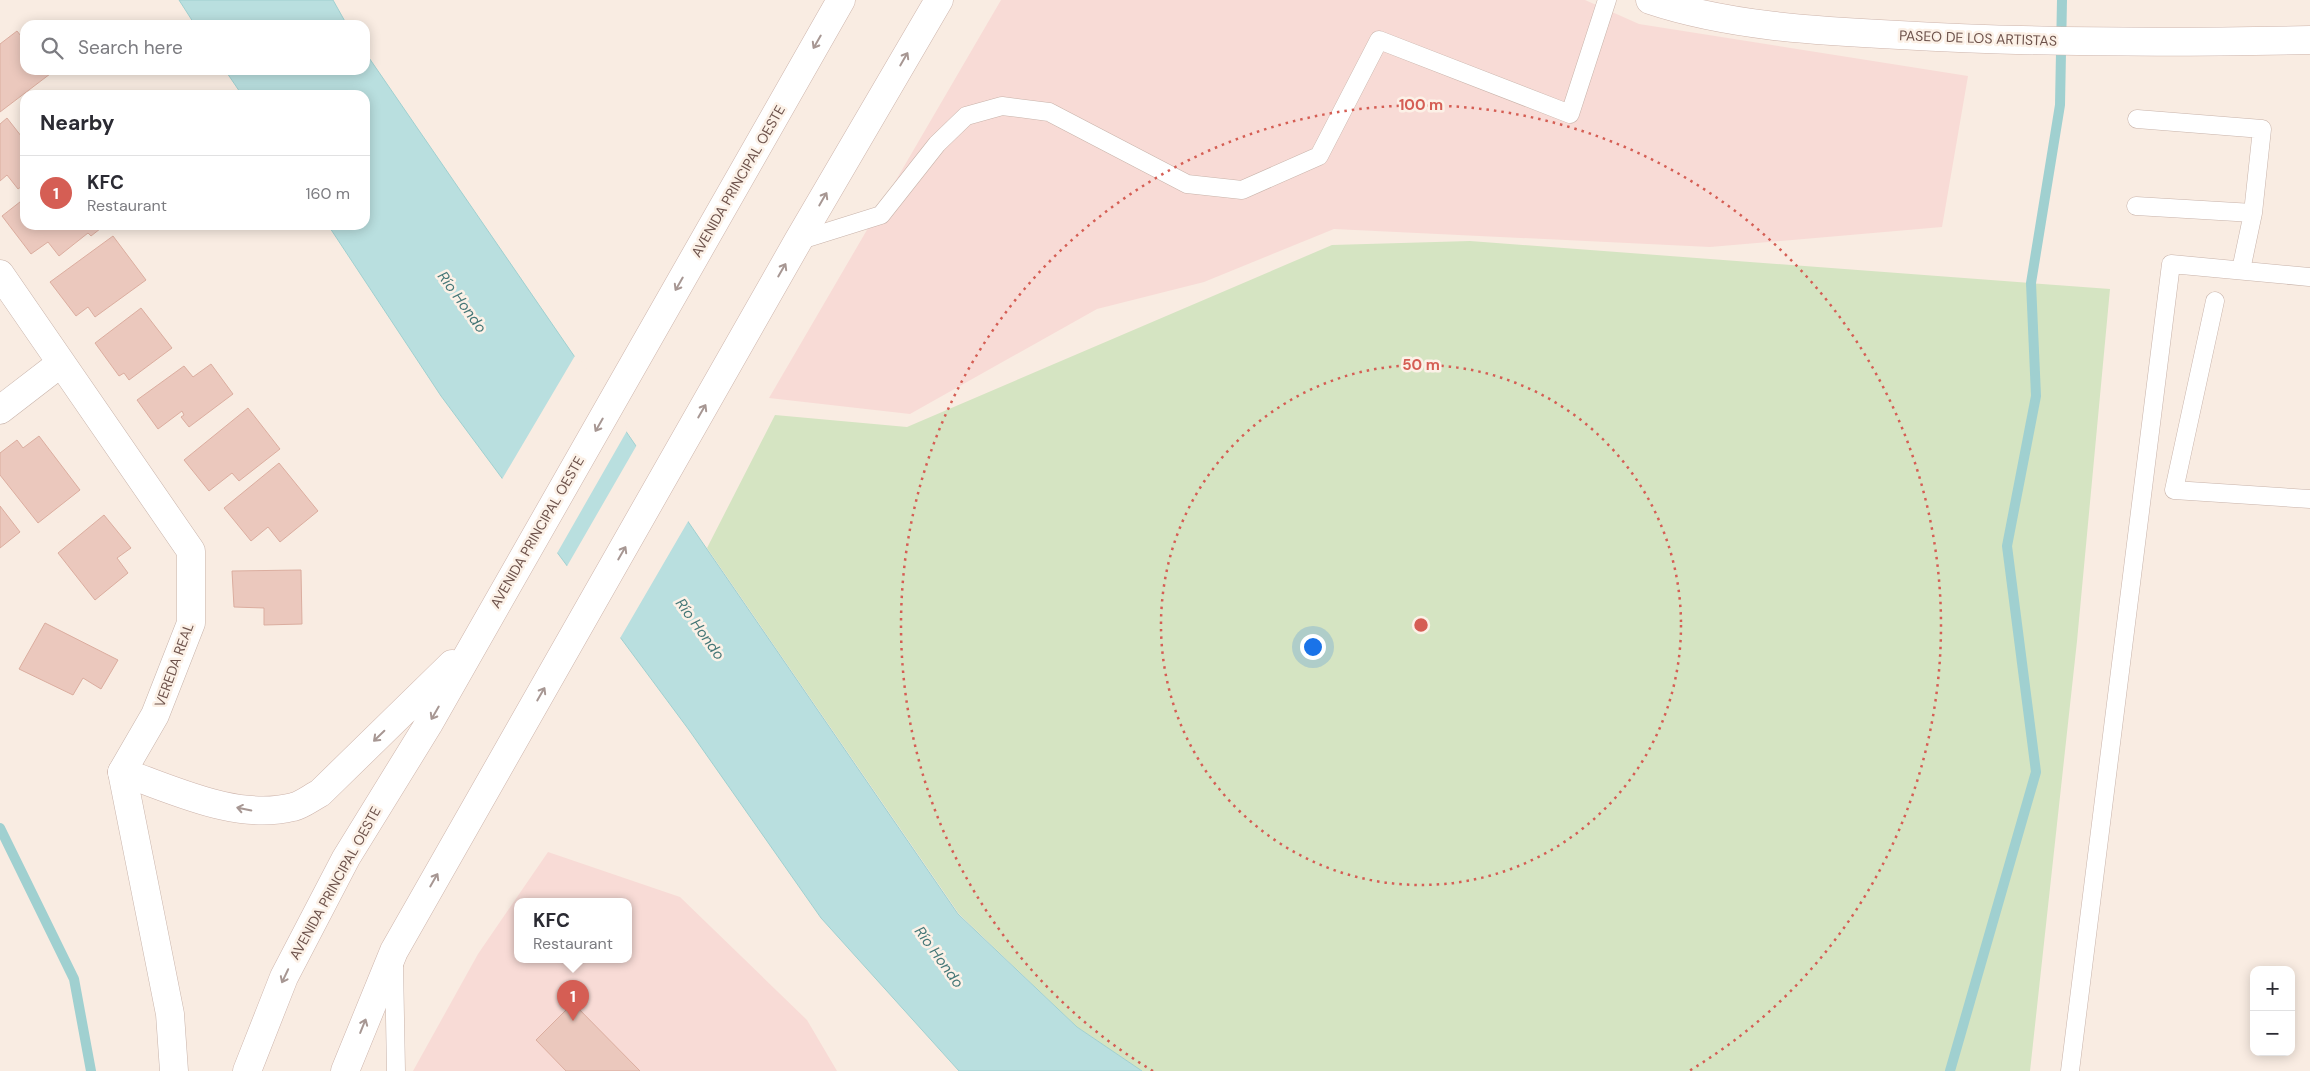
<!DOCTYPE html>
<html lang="en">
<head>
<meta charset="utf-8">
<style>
  :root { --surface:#fff; --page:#f7f7f7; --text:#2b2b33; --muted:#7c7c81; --line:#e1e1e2; --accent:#d55e54 }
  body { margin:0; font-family:"DM Sans",sans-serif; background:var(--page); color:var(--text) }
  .controls { position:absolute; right:15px; bottom:15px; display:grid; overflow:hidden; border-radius:10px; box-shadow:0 2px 12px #0003 }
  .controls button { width:45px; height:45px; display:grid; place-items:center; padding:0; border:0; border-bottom:1px solid var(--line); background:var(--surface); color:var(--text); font:25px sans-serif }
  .you { position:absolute; left:1312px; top:646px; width:18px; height:18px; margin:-12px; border:4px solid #fff; border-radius:50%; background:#1a73e8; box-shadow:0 0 0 8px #1a73e833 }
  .badge { display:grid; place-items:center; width:32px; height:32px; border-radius:50%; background:var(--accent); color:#fff; font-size:16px; font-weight:700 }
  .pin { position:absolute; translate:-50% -41px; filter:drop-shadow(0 1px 2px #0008) }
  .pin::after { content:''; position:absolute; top:26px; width:18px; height:15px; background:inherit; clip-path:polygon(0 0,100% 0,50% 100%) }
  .popup { position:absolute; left:514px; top:898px; width:118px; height:65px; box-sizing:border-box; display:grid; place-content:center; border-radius:10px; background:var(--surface); filter:drop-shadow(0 1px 4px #0005); font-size:16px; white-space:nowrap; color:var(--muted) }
  .popup b { font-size:19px; color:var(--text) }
  .popup::after { content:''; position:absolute; left:50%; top:100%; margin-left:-10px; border:10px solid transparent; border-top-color:var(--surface) }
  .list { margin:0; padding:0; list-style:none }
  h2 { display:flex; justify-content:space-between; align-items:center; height:65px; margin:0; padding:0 20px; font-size:21px }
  h2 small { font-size:16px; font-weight:400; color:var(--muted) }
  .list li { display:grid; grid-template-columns:32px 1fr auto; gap:15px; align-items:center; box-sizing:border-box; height:75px; padding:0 20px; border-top:1px solid var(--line) }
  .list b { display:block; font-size:19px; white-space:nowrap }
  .list p { margin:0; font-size:16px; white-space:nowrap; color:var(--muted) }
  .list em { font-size:16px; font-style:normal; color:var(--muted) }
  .icon { flex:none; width:28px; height:28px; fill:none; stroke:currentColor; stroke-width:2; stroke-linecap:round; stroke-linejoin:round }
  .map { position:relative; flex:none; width:2310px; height:1071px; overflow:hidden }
  .search { position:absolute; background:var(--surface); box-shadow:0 2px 12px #0003; left:20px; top:20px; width:350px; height:55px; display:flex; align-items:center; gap:12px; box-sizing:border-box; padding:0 18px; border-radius:15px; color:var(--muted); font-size:19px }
  .panel { position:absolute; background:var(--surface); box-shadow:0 2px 12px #0003; left:20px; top:90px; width:350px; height:140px; border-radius:15px }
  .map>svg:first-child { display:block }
  .commercial { fill:#f8dbd6; fill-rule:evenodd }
  .green { fill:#d5e4c2 }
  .water { fill:#b9dfdf; stroke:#a0d0d0 }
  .pier { fill:#f9ece2 }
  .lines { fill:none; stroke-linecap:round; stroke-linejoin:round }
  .stream { stroke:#a0d0d0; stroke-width:10 }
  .building { fill:#ebc8bd; stroke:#dbad9f }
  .lane-casing { stroke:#c8b3aa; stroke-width:19 }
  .street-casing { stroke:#c8b3aa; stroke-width:29 }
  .secondary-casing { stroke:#cdb4ab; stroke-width:29 }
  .lane { stroke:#fff; stroke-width:18 }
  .street { stroke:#fff; stroke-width:28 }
  .secondary { stroke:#fff; stroke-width:28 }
  .oneway { stroke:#a79793 }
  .ring { fill:none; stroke:#d55e54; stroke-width:2.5; stroke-dasharray:2.5 5 }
  .labels { text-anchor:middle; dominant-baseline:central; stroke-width:5; stroke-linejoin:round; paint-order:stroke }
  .street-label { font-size:14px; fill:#6d524b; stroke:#fcf1e7 }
  .water-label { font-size:15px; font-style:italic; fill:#457777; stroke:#fcf1e7 }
  .centre { fill:#d55e54; stroke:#fcf1e7; stroke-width:2.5 }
  .ring-label { font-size:15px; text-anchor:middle; font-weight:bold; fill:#d55e54; stroke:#fcf1e7; stroke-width:5; stroke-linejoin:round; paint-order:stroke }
</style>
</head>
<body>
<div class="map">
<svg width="2310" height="1071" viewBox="0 0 2310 1071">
  <rect width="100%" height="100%" fill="#f9ece2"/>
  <path class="commercial" d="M1001 0H1585L1639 24 1968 76 1942 227 1710 247 1334 229 1204 282 1097 309 910 414 769 398Z
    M548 852 680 897 807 1020 837 1071H413L478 954ZM518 902H628V960H518Z"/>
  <path class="green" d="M1470 241 2110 289 2077 641 2030 1071H1142L1077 1027 959 914 707 548 775 415 907 427 1332 245Z"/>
  <path class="water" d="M179 0H333L347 25H195Z
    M365 52 958 914 1077 1027 1142 1071H959L821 918 689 730 441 396 328 225H365V95H242L225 70H365Z"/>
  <path class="pier" d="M576 354 628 429 556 555 501 481Z
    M638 443 690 518 619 640 566 568Z"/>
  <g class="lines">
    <path class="stream" d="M0 828 74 979 91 1071
      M1950 1071 2036 772 2007 546 2036 396 2031 283 2060 105 2062 0"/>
  </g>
  <path class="building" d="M17 31 25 41V70H47L50 74 0 112V44Z
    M7 118 25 141V184L18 189 7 175 0 181V124Z
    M25 198V225H105L91 236 88 233 59 256 48 242 31 254 2 216Z
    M113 236 146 280 95 317 88 307 76 316 50 282Z
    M141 308 172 348 129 380 124 373 119 376 95 343Z
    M211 364 233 394 189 427 181 417 184 415 182 411 158 429 137 400 184 366 193 377Z
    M248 408 280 449 239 481 232 473 209 491 184 460Z
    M39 436 80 490 38 523 0 475V453L17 440 23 448Z
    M279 463 318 511 280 542 268 527 251 541 224 508Z
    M0 506 20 532 0 548Z
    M104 515 131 548 117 558 128 573 95 600 58 553Z
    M301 570 302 624 264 625V608L234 607 232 571Z
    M45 623 118 660 101 689 83 678 73 695 19 669Z
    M573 1003 640 1071H566L536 1040Z"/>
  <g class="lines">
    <g class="lane-casing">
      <path id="lane" d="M2136 206 2253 213 2262 129 2137 119
        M798 241 881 215 937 144 966 116 1002 106 1049 112 1187 184 1242 190 1319 156 1379 40 1570 114 1607 0
        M2241 270 2253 213
        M2215 301 2174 490 2310 499
        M394 964 396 1071
        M2070 1071 2171 264 2309 277"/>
    </g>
    <g class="street-casing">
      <path id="street" d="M0 274 191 551V623L155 715 122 772 170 1014 174 1071
        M0 410 61 363"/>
    </g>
    <g class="secondary-casing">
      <path id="secondary" d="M1650 0C1728 26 1816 31 1899 35 2036 43 2173 43 2310 40
        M122 772C175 790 236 821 293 807 302 805 312 797 320 793L452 664
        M247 1071 284 977 346 858 428 725 841 0
        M345 1071 394 951 798 241 939 0"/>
    </g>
    <use href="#lane" class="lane"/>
    <use href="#street" class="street"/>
    <use href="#secondary" class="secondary"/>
  </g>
  <defs><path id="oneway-shaft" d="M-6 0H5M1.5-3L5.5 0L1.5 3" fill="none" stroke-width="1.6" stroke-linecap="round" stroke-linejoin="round" transform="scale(1.25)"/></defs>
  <g class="oneway">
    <use href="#oneway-shaft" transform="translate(817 42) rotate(120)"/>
    <use href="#oneway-shaft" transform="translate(904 59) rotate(-60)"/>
    <use href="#oneway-shaft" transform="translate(823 199) rotate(-60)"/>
    <use href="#oneway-shaft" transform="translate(782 270) rotate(-60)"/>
    <use href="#oneway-shaft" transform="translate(679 284) rotate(120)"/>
    <use href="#oneway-shaft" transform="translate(702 411) rotate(-60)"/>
    <use href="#oneway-shaft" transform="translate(599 425) rotate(120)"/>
    <use href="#oneway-shaft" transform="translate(622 553) rotate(-60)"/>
    <use href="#oneway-shaft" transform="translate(541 694) rotate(-60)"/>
    <use href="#oneway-shaft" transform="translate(435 713) rotate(120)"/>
    <use href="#oneway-shaft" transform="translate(379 736) rotate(136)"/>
    <use href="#oneway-shaft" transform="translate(244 809) rotate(-168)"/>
    <use href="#oneway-shaft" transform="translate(434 880) rotate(-60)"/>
    <use href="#oneway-shaft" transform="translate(285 976) rotate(115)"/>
    <use href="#oneway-shaft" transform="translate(363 1026) rotate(-68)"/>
  </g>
  <g class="ring">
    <circle cx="1421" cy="625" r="260"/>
    <path d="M1153 1071A520 520 0 1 1 1689 1071"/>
  </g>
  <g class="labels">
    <g class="street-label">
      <text transform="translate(1978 38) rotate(2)">PASEO DE LOS ARTISTAS</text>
      <text transform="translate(738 181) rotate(-60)">AVENIDA PRINCIPAL OESTE</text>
      <text transform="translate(537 532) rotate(-60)">AVENIDA PRINCIPAL OESTE</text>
      <text transform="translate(174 665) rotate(-70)">VEREDA REAL</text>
      <text transform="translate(335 883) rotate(-61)">AVENIDA PRINCIPAL OESTE</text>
    </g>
    <g class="water-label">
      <text transform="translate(462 302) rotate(54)">Río Hondo</text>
      <text transform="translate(700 629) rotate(54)">Río Hondo</text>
      <text transform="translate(939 957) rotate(54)">Río Hondo</text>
    </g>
  </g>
  <circle cx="1421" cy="625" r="8" class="centre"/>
  <g class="ring-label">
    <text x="1421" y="110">100 m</text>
    <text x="1421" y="370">50 m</text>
  </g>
</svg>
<div class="controls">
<button>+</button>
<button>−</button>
</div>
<div class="you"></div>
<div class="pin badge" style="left:573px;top:1021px">1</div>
<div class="popup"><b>KFC</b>Restaurant</div>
<div class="search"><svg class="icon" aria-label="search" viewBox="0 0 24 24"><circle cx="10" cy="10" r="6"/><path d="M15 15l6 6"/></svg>Search here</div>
<section class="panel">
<h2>Nearby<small></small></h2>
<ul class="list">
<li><span class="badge">1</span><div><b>KFC</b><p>Restaurant</p></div><em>160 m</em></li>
</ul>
</section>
</div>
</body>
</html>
